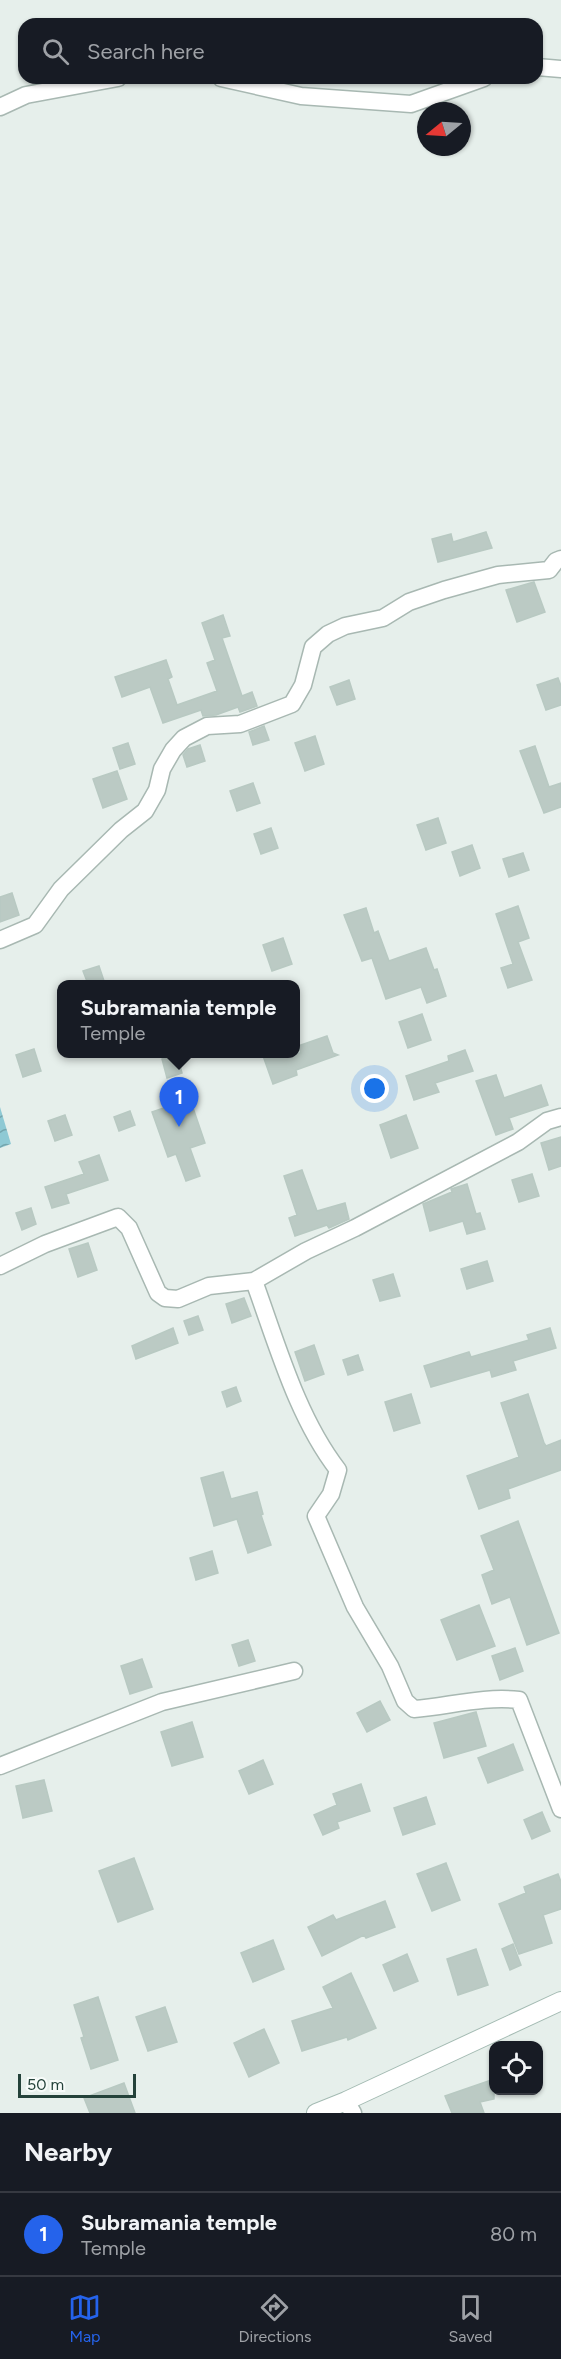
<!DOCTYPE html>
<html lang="en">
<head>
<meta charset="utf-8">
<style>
  :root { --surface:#171b24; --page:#242831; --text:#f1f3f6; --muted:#9ea1a6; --line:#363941; --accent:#2563eb }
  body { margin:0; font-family:Figtree,sans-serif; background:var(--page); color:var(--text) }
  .controls { position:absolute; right:18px; bottom:18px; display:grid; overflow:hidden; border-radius:12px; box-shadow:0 2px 4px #0004 }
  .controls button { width:54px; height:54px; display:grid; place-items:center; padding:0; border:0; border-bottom:2px solid var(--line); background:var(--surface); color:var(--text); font:30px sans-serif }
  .compass { position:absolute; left:417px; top:102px; width:54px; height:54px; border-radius:50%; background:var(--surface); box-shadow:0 2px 4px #0004; rotate:252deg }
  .scale { position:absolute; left:18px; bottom:15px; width:118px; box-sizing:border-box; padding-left:6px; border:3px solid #24423a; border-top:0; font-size:16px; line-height:21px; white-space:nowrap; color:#24423a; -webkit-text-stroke:4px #f7fbf9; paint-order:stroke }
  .you { position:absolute; left:375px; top:1089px; width:21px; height:21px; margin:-15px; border:4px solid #fff; border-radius:50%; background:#1a73e8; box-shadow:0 0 0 9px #1a73e833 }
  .badge { display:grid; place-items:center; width:39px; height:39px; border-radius:50%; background:var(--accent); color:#fff; font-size:20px; font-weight:700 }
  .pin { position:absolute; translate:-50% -50px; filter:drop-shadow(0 2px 3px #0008) }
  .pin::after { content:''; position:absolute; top:32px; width:21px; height:18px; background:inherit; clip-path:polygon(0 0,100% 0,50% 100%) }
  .popup { position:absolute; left:57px; top:980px; width:243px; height:78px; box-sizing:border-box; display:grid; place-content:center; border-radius:12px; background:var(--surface); filter:drop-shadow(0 2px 4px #0005); font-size:20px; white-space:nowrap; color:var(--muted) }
  .popup b { font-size:22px; color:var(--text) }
  .popup::after { content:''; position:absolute; left:50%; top:100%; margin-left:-12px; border:12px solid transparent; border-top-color:var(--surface) }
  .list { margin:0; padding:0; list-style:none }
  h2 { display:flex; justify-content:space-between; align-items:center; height:78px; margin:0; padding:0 24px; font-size:26px }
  h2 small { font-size:20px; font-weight:400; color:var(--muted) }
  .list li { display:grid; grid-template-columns:39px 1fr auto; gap:18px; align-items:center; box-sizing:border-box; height:84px; padding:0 24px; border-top:2px solid var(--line) }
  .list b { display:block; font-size:22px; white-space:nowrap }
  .list p { margin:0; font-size:20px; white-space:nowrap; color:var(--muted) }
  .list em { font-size:20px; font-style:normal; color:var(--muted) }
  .icon { flex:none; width:33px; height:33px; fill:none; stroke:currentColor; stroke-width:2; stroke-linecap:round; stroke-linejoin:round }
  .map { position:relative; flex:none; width:561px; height:2113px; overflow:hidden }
  .search { position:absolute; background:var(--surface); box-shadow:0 2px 4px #0004; left:18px; right:18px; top:18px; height:66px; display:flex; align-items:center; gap:15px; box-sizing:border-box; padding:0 21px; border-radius:18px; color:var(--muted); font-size:22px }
  .sheet { height:162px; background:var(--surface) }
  nav { display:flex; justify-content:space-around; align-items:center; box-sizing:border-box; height:84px; border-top:2px solid var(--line); background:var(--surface); font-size:16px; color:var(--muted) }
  nav a { display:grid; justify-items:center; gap:3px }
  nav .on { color:var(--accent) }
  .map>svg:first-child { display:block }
  .water { fill:url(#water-waves) }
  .building { fill:#bbcac4; stroke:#b8c9c2; stroke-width:1.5 }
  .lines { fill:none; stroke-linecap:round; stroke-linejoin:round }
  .street-casing { stroke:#a8b8b2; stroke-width:19 }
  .secondary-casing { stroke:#a4bbb3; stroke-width:20 }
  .street { stroke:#fff; stroke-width:16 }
  .secondary { stroke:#fff; stroke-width:18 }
</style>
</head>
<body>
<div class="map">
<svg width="561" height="2113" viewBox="0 0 561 2113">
  <defs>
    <pattern id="water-waves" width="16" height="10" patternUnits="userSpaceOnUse" patternTransform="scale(1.5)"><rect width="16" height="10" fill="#8ec9d4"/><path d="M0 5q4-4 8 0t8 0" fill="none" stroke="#74a5ad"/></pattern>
  </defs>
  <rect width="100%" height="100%" fill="#e6efeb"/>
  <path class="water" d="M0 1107 11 1144 0 1148Z"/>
  <path class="building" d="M486 532 492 548 438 562 432 539 451 534 453 542Z
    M534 582 545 612 517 622 506 590Z
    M223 615 230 636 222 638 242 696 252 692 257 706 240 712 238 707 216 715 203 716 201 710 163 723 150 687 122 697 115 677 166 660 172 677 168 679 177 705 217 691 207 663 215 660 202 623Z
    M558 678 561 686V705L546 710 537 685Z
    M349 680 355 699 337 705 330 687Z
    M264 726 269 740 253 745 249 732Z
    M315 736 324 764 305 771 295 743Z
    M128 743 135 764 120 769 113 748Z
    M200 745 205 761 187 767 183 755 188 749Z
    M535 746 549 787 561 783V807L544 813 520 751Z
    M117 771 127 799 103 808 93 779Z
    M253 783 260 803 237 811 230 791Z
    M438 818 446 843 426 850 417 825Z
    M271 828 278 848 261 854 254 834Z
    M472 845 480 868 460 876 452 852Z
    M523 853 529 870 509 877 503 859Z
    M12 893 19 915 0 922V897Z
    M518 906 529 938 518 942 532 980 508 988 501 968 513 964 496 914Z
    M366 908 374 933 378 931 389 961 426 948 434 970 437 969 446 996 427 1003 421 987 386 999 372 958 362 961 344 915Z
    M283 938 292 964 272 971 263 945Z
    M99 966 105 984H88L83 971Z
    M422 1014 431 1040 408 1048 399 1022Z
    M327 1036 333 1053 338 1055 296 1070 297 1075 273 1084 262 1053H301L298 1046Z
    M34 1049 41 1071 23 1077 16 1055Z
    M465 1050 473 1071 435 1083 439 1092 414 1100 406 1076 449 1061 448 1056Z
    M177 1054 182 1073 167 1078 162 1059Z
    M496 1075 504 1098 541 1085 548 1105 509 1118 513 1129 496 1135 476 1081Z
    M190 1099 205 1143 190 1148 200 1176 186 1181 176 1154 168 1157 152 1112Z
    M130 1111 135 1125 119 1131 114 1117Z
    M65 1115 72 1135 55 1141 48 1121Z
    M406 1115 418 1148 391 1158 380 1125Z
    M561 1137V1166L549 1170 541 1143Z
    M99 1155 108 1180 66 1194 69 1203 52 1208 45 1187 84 1174 79 1162Z
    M302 1170 317 1211 345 1203 349 1219 329 1228 327 1225 295 1236 289 1218 297 1215 284 1176Z
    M532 1174 539 1196 519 1202 512 1180Z
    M467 1184 476 1214 480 1213 485 1229 467 1234 463 1221 430 1231 423 1204 452 1192 451 1189Z
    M31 1208 36 1224 22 1230 16 1213Z
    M88 1243 97 1270 78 1277 69 1249Z
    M487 1261 493 1281 467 1289 461 1269Z
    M393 1274 400 1296 380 1301 373 1280Z
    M244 1298 251 1316 232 1323 226 1304Z
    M198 1316 203 1330 189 1335 184 1321Z
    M173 1328 178 1343 136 1359 132 1346Z
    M550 1328 556 1348 513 1361 516 1370 492 1377 490 1370 431 1387 424 1366 469 1352 471 1357 529 1340 527 1335Z
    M314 1345 324 1374 305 1381 295 1352Z
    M358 1355 363 1370 348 1375 343 1360Z
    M236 1387 241 1401 227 1407 222 1392Z
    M411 1394 420 1423 394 1431 385 1402Z
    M528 1394 544 1443 546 1446 561 1440V1470L508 1489 510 1498 479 1509 467 1476 519 1457 501 1403Z
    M223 1472 231 1499 257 1492 263 1514 261 1515 271 1545 248 1553 237 1519 214 1526 201 1478Z
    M518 1521 559 1633 527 1645 510 1597 492 1604 482 1575 494 1570 481 1536Z
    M212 1551 218 1573 196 1580 190 1558Z
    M479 1605 495 1646 457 1660 441 1620Z
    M248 1640 255 1661 239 1666 232 1645Z
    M515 1648 523 1671 500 1680 492 1656Z
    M142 1659 152 1687 130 1694 121 1666Z
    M380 1701 390 1720 367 1732 357 1713Z
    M476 1712 486 1746 444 1758 434 1723Z
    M192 1722 203 1757 172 1766 161 1732Z
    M513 1744 523 1770 488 1783 478 1758Z
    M263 1760 273 1784 249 1794 239 1771Z
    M44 1780 52 1811 23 1818 16 1786Z
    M361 1784 370 1811 337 1822 339 1828 323 1835 314 1815 337 1805 333 1794Z
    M426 1797 435 1824 403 1835 394 1808Z
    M542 1812 550 1831 532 1839 524 1820Z
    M134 1858 153 1909 118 1922 99 1871Z
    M446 1863 460 1900 432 1911 417 1874Z
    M558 1874 561 1882V1909L543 1915 552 1943 519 1954 499 1904 526 1893 524 1887Z
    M385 1901 395 1927 366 1938 364 1935 322 1956 308 1927 333 1915 336 1920Z
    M273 1940 284 1969 253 1982 241 1953Z
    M513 1944 521 1965 510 1970 502 1949Z
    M476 1949 488 1985 458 1995 447 1959Z
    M407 1954 418 1981 394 1991 383 1965Z
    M351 1973 376 2028 348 2040 347 2037 302 2051 292 2021 333 2008 323 1987Z
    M98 1997 118 2060 91 2069 81 2038 84 2037 74 2005Z
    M165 2007 177 2042 148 2051 136 2017Z
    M264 2029 279 2063 249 2077 234 2043Z
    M494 2079V2099L480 2102 484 2113H452L445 2096Z
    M124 2083 135 2113H90L84 2098Z"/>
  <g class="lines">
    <g class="street-casing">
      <path id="street" d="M537 67 561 69
        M221 78 301 96 411 104 484 78
        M0 107 26 95 118 78
        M0 940 35 925 61 889 121 830 145 811 157 790 162 769 173 750 184 738 207 726 240 724 292 704 303 685 313 647 328 634 345 626 383 618 409 602 444 590 498 575 549 570 556 561 561 559
        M0 1266 45 1244 118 1217 129 1228 158 1293 165 1298 178 1299 209 1286 254 1281 306 1251 355 1228 518 1142 547 1121 561 1117
        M254 1281C277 1344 297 1417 338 1470L331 1494 316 1516 355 1607 390 1666 405 1701 414 1709C450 1706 483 1696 519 1700L561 1809
        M0 1766 162 1702 294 1671
        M346 2101 353 2113"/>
    </g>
    <g class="secondary-casing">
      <path id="secondary" d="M316 2113 346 2101 561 2001"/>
    </g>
    <use href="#street" class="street"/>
    <use href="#secondary" class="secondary"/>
  </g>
</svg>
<div class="controls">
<button><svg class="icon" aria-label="locate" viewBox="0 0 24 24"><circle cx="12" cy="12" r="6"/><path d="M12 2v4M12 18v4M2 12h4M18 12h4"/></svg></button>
</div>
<svg class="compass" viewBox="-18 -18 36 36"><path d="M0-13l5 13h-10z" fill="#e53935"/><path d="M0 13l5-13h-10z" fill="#9ea1a6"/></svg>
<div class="scale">50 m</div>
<div class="you"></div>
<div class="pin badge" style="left:179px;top:1127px">1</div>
<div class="popup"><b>Subramania temple</b>Temple</div>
<div class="search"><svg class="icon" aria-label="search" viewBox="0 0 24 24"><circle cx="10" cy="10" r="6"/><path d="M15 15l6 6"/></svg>Search here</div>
</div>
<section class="sheet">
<h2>Nearby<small></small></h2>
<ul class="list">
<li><span class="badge">1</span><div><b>Subramania temple</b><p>Temple</p></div><em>80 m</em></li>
</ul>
</section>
<nav>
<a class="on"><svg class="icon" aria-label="map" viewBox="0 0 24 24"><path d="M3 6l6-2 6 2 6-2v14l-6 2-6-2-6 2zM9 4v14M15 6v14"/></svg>Map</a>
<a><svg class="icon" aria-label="directions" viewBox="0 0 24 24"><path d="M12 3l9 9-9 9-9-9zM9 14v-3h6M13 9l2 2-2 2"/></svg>Directions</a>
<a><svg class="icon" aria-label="saved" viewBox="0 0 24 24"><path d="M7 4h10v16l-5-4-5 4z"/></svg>Saved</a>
</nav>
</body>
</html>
